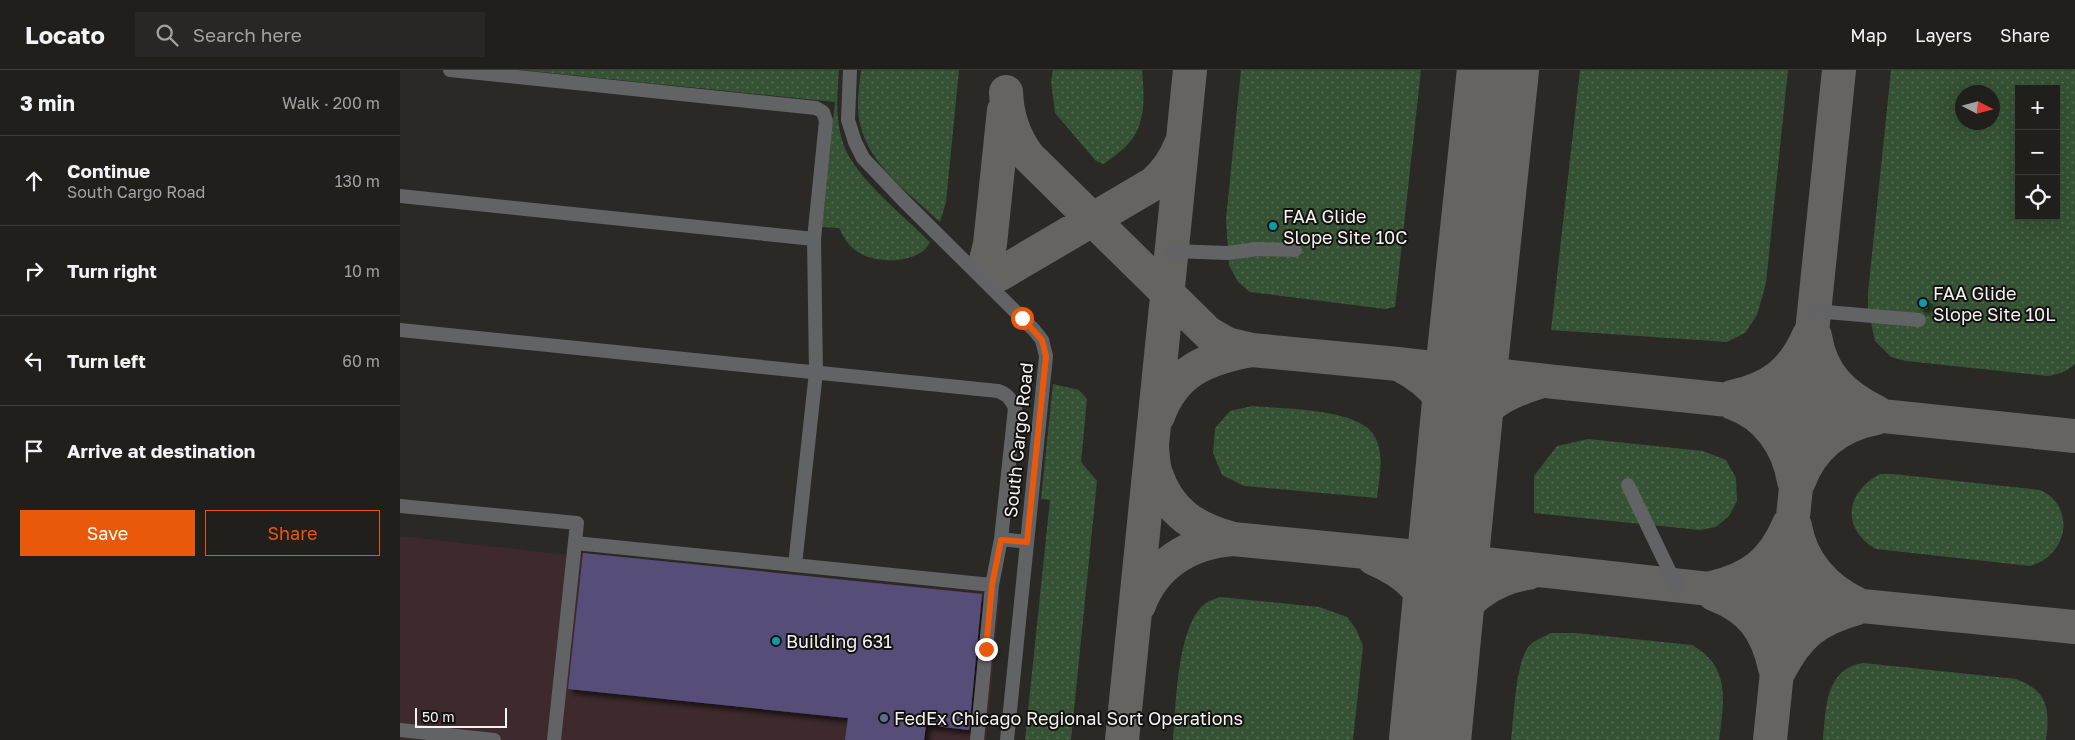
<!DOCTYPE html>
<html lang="en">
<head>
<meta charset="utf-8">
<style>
  :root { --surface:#201f1c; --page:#282725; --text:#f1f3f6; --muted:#a2a2a3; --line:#3d3d3b; --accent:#ea580c }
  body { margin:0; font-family:"Golos Text",sans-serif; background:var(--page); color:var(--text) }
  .controls { position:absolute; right:15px; top:15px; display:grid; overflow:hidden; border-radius:0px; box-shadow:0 5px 20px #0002 }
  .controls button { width:45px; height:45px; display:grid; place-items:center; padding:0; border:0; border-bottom:1px solid var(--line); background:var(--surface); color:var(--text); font:25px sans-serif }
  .compass { position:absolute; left:1555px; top:15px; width:45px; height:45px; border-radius:50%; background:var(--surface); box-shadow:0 5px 20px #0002; rotate:96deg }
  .scale { position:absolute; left:15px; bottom:12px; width:92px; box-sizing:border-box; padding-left:5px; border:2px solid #f6f4f2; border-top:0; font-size:14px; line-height:18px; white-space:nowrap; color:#f6f4f2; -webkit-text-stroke:4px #131210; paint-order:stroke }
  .stop { position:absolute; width:15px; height:15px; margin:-11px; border:4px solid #ea580c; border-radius:50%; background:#fff }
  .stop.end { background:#ea580c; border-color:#fff; box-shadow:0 1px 5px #0008 }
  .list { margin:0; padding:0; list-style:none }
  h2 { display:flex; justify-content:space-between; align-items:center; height:65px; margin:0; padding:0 20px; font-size:21px }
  h2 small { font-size:16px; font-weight:400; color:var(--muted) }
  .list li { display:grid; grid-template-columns:32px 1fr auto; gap:15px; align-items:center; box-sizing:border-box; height:90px; padding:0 20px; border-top:1px solid var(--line) }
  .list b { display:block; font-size:19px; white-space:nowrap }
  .list p { margin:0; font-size:16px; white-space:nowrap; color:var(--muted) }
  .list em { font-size:16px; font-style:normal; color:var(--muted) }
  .actions { display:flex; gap:10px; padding:15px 20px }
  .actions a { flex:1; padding:11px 0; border:1px solid var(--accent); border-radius:0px; text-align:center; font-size:18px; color:var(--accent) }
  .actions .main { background:var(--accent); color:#fff }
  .icon { flex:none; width:28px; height:28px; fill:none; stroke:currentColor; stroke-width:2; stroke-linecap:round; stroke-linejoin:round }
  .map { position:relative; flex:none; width:1675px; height:670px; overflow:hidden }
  header { display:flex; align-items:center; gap:30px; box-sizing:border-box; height:70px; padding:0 25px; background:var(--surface); border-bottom:1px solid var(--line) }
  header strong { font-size:24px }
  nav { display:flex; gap:28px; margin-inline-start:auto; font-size:18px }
  .search { width:350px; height:45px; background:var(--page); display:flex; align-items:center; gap:12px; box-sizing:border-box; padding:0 18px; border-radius:0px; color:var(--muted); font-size:19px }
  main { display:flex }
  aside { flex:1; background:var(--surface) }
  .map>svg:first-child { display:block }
  .commercial { fill:#3e2a2c }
  .grass { fill:url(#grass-dots); fill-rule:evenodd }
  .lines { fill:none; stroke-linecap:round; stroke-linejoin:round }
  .taxiway { stroke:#666461; stroke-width:34 }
  .runway { stroke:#666461; stroke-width:82 }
  .building { fill:#564e79; filter:url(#shadow) }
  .minor { stroke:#626365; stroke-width:14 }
  .route { stroke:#ea580c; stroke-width:6 }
  .culture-dot { fill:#0f9aa8; stroke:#131210; stroke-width:2 }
  .service-dot { fill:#5c6f8a; stroke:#131210; stroke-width:2 }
  .labels { text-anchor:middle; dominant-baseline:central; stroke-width:4; stroke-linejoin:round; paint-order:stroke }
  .poi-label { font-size:18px; fill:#f6f4f2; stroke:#131210; text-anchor:start }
  .street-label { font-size:18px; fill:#f6f4f2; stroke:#131210 }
</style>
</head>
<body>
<header>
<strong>Locato</strong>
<div class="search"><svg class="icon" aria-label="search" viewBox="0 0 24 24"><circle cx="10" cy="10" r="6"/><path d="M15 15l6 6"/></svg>Search here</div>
<nav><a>Map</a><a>Layers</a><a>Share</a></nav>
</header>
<main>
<aside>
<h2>3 min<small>Walk · 200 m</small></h2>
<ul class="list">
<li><svg class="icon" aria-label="ahead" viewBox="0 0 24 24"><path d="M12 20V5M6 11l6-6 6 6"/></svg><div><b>Continue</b><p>South Cargo Road</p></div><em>130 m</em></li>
<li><svg class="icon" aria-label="right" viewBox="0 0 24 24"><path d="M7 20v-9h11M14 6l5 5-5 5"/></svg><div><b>Turn right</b></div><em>10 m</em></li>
<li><svg class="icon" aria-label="left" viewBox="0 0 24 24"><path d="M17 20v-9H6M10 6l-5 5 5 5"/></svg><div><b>Turn left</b></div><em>60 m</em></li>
<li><svg class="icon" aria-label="arrive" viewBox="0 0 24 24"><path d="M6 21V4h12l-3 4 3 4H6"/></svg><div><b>Arrive at destination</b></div></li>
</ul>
<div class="actions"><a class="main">Save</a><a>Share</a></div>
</aside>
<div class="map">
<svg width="1675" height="670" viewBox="0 0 1675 670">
  <defs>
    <pattern id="grass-dots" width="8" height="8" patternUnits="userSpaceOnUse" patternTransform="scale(1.25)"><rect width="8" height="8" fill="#355234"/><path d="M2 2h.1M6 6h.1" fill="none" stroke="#536c52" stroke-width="1.8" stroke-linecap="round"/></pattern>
    <filter id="shadow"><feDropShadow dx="4.5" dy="4.5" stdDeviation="2.5" flood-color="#0009"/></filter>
  </defs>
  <rect width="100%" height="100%" fill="#2b2926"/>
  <path class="commercial" d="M0 466 160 484 181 486V483L600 525 586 670H0Z"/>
  <path class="grass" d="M121 0H439C437 26 435 51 444 76 456 108 505 147 530 172 528 175 526 179 523 181 506 194 471 193 455 180 447 174 444 167 439 158L422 157 435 32Z
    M461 0H559L546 132 540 152C511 125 469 95 460 54 456 36 459 18 461 0Z
    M653 0H742C744 25 747 54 728 74 721 82 711 88 704 94L696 91 655 43 651 11Z
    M841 0H1021L995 237 985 239 850 222 838 212 829 195 826 149Z
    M1180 0H1388L1366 213 1357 245 1345 263 1327 272 1151 260Z
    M1491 0H1675V294C1666 302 1659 304 1648 306L1506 291 1491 287 1475 271 1468 239V223ZM1619 19H1656V146H1619ZM1562 22H1592V52H1562Z
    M653 314 679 320 687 329 681 392 697 411 671 670H625L650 430 641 429Z
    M852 336C882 339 961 338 975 367 985 386 979 409 977 428L844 416 822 405 813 383 815 358 830 341Z
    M1188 369 1303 381 1326 390 1336 408 1337 431 1329 446 1316 457 1300 460 1134 443V406L1157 376Z
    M1480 404H1493L1640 420C1675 435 1670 485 1630 496L1476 479C1441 459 1445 422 1480 404Z
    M820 527 919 537 947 547 956 559 963 576 953 670H773C776 637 777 553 806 533 810 530 816 529 820 527Z
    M1151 563H1175L1292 575C1331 597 1324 630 1319 670H1111C1114 649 1115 588 1131 574 1136 570 1145 566 1151 563Z
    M1464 593 1616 609C1648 621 1650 639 1646 670H1423C1426 639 1425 598 1464 593Z"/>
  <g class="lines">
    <path class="taxiway" d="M606 22C607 46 613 66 628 86L808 263 827 274 852 280 998 294 1155 312 1675 366
      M586 190 590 174 604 40
      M600 204 753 114C766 103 775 90 781 74
      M1415 266C1421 305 1443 326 1478 343
      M1000 295C1035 313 1054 337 1059 377 1077 338 1100 324 1139 312
      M1332 327C1371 319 1393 302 1409 265
      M1333 333C1367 345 1388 375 1394 411
      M758 346C774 301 807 288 852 280
      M752 377C753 386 753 396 756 404 769 443 796 459 833 469L1048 490 1462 536 1675 557
      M1399 411C1412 376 1440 355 1476 348
      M1395 456C1401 492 1425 519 1457 534
      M973 488C1015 506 1022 521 1041 561 1065 532 1090 508 1128 503
      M1311 518C1351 509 1373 492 1389 454
      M1314 524C1351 538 1367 560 1375 598
      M739 535C754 494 790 472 833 469
      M1379 601C1398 564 1417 549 1457 538
      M722 670 790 0
      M1370 670 1439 0"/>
    <path class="runway" d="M1030 670 1066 302 1098 0"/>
  </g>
  <path class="building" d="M1519 228 1528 229 1527 239 1518 238Z
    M183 483 582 524 569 660 526 655 524 670H445L448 648 168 619Z"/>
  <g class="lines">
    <path class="minor" d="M50 0 416 38 423 42 426 51 414 169 416 302 395 495
      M450 0 448 50 455 72 463 88 503 130 634 260 642 270 646 286 607 670
      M0 126 414 169
      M772 181 828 183 857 179 895 180
      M1415 241 1519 250
      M0 260 598 321C607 324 611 329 615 338L601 469 592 515 577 670
      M1228 415 1277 517
      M0 436 177 453 154 670
      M601 469 627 472
      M175 473 592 515
      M0 660 94 670"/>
  </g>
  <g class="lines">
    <path class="route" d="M586 579 592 515 601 470 627 472 646 286 642 270 622 248"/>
  </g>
  <g class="culture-dot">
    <circle cx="873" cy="156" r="5"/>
    <circle cx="1523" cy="233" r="5"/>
    <circle cx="376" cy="571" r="5"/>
  </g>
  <circle class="service-dot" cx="484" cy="648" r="5"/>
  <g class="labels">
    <g class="poi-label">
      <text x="883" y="146">FAA Glide<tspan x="883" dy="21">Slope Site 10C</tspan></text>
      <text x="1533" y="223">FAA Glide<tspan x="1533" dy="21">Slope Site 10L</tspan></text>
      <text x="386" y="571">Building 631</text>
      <text x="494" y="648">FedEx Chicago Regional Sort Operations</text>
    </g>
    <g class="street-label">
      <text transform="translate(618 370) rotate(-84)">South Cargo Road</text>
    </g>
  </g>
</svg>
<div class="controls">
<button>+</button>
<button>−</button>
<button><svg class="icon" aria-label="locate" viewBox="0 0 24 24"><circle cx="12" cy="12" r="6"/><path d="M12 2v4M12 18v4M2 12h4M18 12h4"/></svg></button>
</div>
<svg class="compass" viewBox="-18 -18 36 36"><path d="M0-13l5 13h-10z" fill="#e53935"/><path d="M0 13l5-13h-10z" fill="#a2a2a3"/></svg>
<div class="scale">50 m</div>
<div class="stop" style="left:622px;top:248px"></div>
<div class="stop end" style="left:586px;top:579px"></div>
</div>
</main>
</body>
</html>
